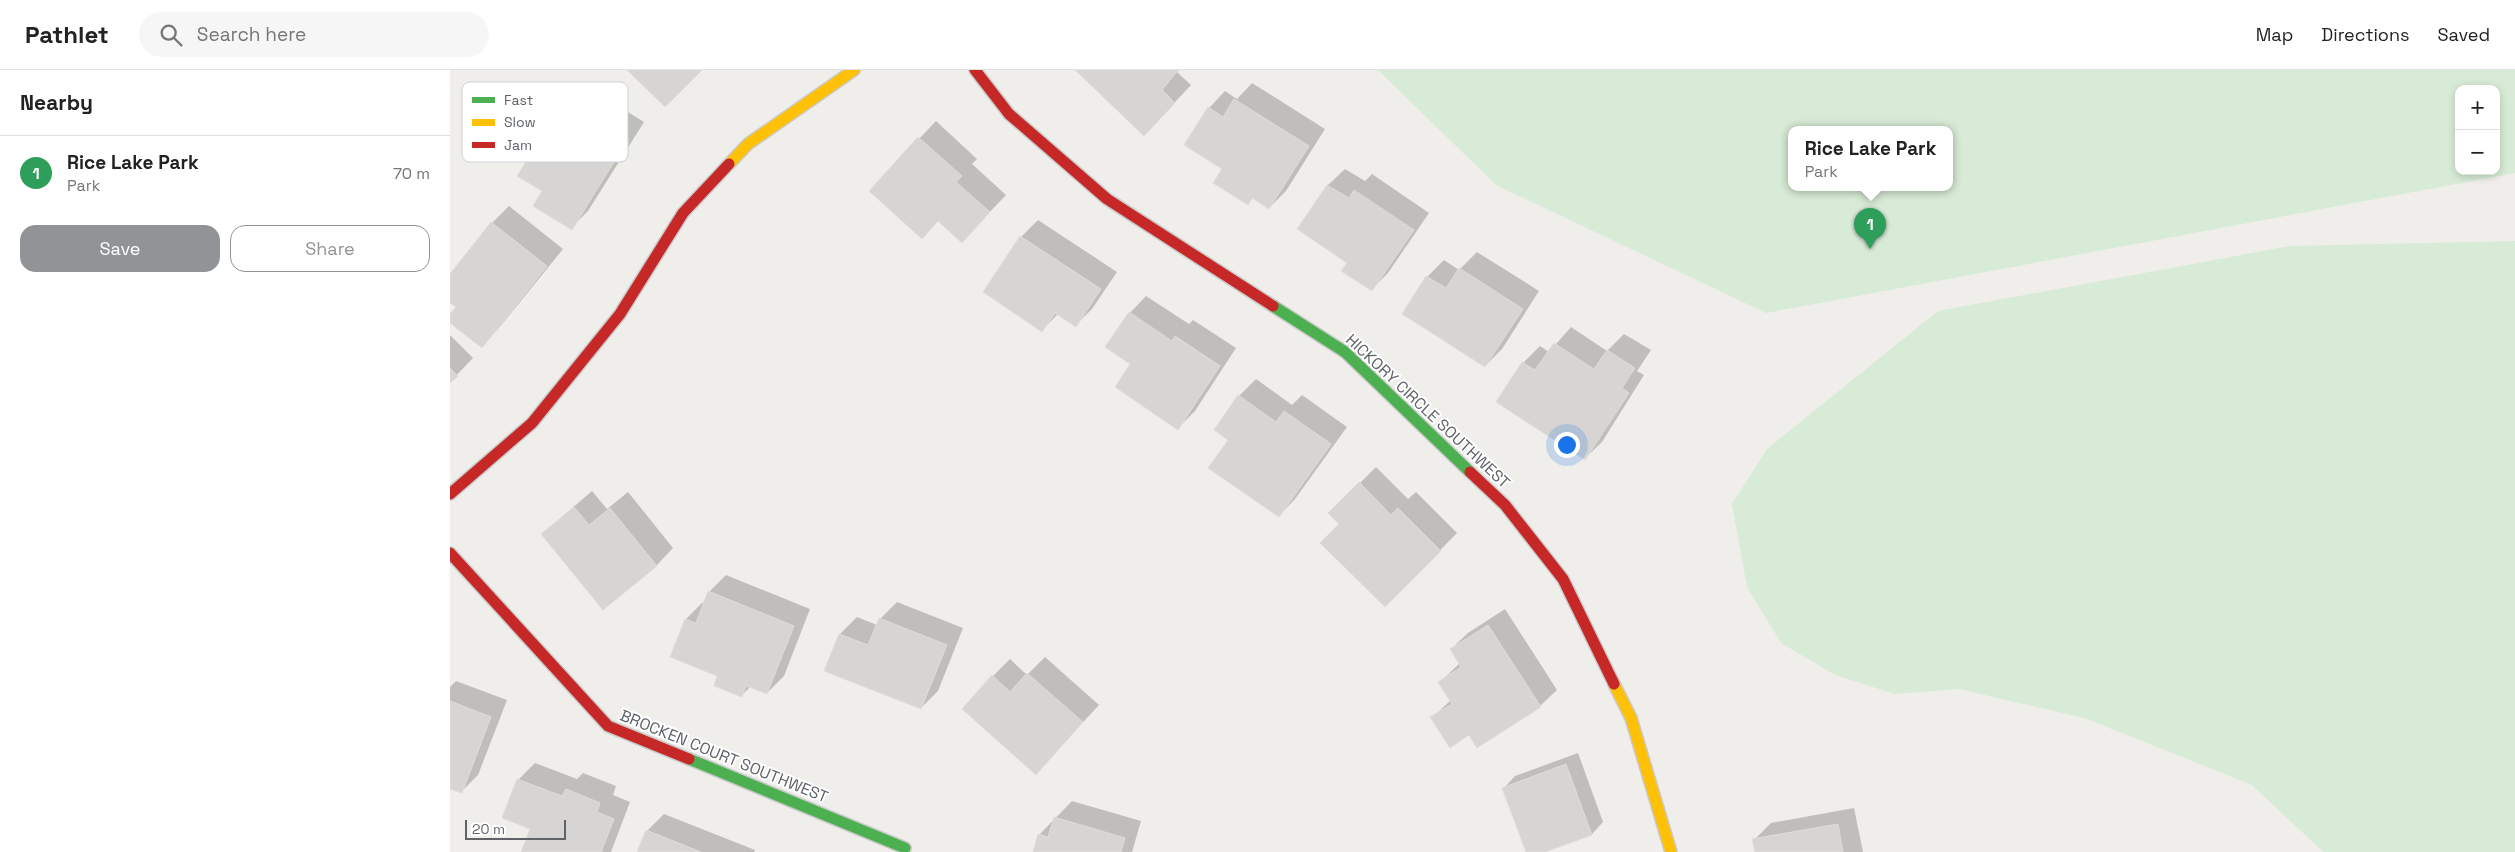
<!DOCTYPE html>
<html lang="en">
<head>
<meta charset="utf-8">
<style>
  :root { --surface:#fff; --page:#f6f6f6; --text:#222; --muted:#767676; --line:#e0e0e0; --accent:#919496 }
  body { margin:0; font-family:"Space Grotesk",sans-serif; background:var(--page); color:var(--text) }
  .controls { position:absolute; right:15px; top:15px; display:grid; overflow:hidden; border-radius:10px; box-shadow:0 2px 8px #0003 }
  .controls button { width:45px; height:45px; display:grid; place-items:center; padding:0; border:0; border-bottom:1px solid var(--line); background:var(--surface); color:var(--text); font:25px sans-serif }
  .scale { position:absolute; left:15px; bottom:12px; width:101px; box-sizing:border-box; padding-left:5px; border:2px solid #5f6368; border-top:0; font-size:14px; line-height:18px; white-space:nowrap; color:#5f6368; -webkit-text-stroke:4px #fff; paint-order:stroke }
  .you { position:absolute; left:1116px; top:374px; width:18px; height:18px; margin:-12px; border:4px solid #fff; border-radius:50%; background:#1a73e8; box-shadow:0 0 0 8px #1a73e833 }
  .badge { display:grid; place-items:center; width:32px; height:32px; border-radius:50%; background:var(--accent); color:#fff; font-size:16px; font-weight:700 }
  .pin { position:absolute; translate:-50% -41px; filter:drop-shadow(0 1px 2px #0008) }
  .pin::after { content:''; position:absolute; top:26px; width:18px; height:15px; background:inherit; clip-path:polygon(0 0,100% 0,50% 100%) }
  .popup { position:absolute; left:1338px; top:56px; width:165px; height:65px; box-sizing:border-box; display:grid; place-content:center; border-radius:10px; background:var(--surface); filter:drop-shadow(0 1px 4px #0005); font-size:16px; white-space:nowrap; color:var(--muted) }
  .popup b { font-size:19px; color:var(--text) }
  .popup::after { content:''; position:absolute; left:50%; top:100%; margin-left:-10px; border:10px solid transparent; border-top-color:var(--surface) }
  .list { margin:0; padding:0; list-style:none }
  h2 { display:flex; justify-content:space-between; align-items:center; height:65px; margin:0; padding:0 20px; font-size:21px }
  h2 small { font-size:16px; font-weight:400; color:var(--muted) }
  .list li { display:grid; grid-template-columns:32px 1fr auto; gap:15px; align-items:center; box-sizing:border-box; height:75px; padding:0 20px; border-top:1px solid var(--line) }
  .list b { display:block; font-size:19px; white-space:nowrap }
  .list p { margin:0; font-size:16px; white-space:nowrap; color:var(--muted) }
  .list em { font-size:16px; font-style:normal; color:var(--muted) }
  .actions { display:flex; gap:10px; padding:15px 20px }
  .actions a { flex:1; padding:11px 0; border:1px solid var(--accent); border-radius:15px; text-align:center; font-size:18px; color:var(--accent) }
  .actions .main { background:var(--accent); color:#fff }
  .icon { flex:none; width:28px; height:28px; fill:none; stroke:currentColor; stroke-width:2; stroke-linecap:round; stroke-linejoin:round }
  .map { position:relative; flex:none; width:2065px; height:782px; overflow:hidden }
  header { display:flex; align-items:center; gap:30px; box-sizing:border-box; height:70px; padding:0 25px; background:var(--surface); border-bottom:1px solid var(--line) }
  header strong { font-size:24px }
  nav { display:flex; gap:28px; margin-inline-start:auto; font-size:18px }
  .search { width:350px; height:45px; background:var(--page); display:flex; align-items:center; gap:12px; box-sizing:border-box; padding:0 18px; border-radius:28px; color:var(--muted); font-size:19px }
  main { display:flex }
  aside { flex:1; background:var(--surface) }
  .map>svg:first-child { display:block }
  .green { fill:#d8ebd6; fill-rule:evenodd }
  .shadow { fill:#0003 }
  .building { fill:#d6d5d3; stroke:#deddd9 }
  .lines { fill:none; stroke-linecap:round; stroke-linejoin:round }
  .fast-casing { stroke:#cacacb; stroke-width:14 }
  .slow-casing { stroke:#cacacb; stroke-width:14 }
  .jam-casing { stroke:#cacacb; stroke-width:14 }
  .fast { stroke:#4caf50; stroke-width:11 }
  .slow { stroke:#ffc107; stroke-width:11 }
  .jam { stroke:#c62828; stroke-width:11 }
  .labels { text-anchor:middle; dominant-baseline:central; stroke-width:4; stroke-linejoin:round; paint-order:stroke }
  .street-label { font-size:16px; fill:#5f6368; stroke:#fff }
  .key { fill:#fff; stroke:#cfd0d2; stroke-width:1 }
  .key-label { font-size:14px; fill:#5f6368 }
</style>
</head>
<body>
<header>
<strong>Pathlet</strong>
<div class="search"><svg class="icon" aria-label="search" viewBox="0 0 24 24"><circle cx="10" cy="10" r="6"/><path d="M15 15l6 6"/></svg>Search here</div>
<nav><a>Map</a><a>Directions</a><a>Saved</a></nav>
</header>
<main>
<aside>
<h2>Nearby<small></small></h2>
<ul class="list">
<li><span class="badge" style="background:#2e9e5b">1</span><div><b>Rice Lake Park</b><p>Park</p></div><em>70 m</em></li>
</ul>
<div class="actions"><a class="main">Save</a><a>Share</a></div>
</aside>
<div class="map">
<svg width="2065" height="782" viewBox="0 0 2065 782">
  <rect width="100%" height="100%" fill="#efeeea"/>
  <path class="green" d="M928 0H2065V103L1316 243 1046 115ZM2009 19H2046V101H2009ZM1341 60H1499V118H1341Z
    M2065 171V782H1873L1802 715 1634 648 1509 619 1445 624 1385 605 1331 573 1297 517 1282 434 1317 379 1488 241 1840 176Z"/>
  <path class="shadow" d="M627 0H729L727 2 741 15 711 47Z
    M802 13 875 59 836 121 819 138 803 128 798 133 773 99 759 38 775 21 787 29Z
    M132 14 194 52 138 141 121 158 94 121 116 31Z
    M486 51 527 89 522 94 556 125 512 171 489 150 472 168 420 121Z
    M895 99 915 111 922 104 979 143 938 203 921 220 898 192 849 158 878 115Z
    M59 136 113 179 48 259 32 276 0 251V246L7 237 0 231V206L42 153Z
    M588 150 667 202 642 239 626 255 608 244 592 260 535 222 571 167Z
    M1027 182 1089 221 1052 279 1035 296 977 207 994 190 1009 200Z
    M696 226 739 254 743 250 786 278 745 341 728 358 682 294 680 243Z
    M1121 257 1157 281 1174 264 1201 280 1187 301 1194 305 1152 372 1135 388 1073 293 1090 276 1099 282Z
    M0 265 23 288 0 312Z
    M806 309 842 335 852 325 897 357 845 429 829 446 780 370 789 326Z
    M926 397 958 429 966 422 1007 463 935 536 891 454 880 443Z
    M142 421 157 439 178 422 223 478 207 495 153 539 92 464Z
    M276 505 360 539 334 606 317 623 301 616 292 625 269 605 236 549 252 533H255L259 522Z
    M447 532 513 558 488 621 471 638 376 600 390 564 407 547 427 555 430 549Z
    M1055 539 1107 620 1090 636 1020 663 982 648 1001 630 990 612 1010 593 1001 579 1018 563Z
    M595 587 649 635 586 703 543 606 560 589 577 605Z
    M6 611 57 630 28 705 11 722 0 718V617Z
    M1128 683 1153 752 1142 764 1092 782H1077L1054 718 1065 706Z
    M85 693 127 709 133 703 166 716 163 725 180 732 161 782H73L82 758 68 710Z
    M622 731 691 751 682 782H584L589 765Z
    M1404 738 1413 782H1306L1304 770 1321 753Z
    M214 744 305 780 304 782H188L197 761Z"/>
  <path class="building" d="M177 0H252L215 37Z
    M625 0H728L712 20 725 33 694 66Z
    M784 29 859 76 819 139 802 128 798 135 763 113 772 99 734 75 758 37 773 47Z
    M115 30 178 69 122 160 83 136 92 121 67 106Z
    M468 67 512 106 506 112 540 142 512 173 488 151 472 169 419 121Z
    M877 115 899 128 904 120 964 160 922 221 891 201 897 193 847 159Z
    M41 152 97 196 32 278 0 253V244L6 237 0 233V204Z
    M570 166 651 219 626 257 605 243 592 262 533 222Z
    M1009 198 1073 239 1035 297 952 244 976 206 996 218Z
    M679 242 722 271 725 266 770 296 728 360 665 317 680 294 655 277Z
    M1104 273 1144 299 1157 280 1185 298 1172 318 1179 323 1135 390 1046 332 1072 292 1085 300Z
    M0 298 8 306 0 313Z
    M788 325 826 352 834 341 881 374 829 447 758 398 778 370 764 360Z
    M909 412 941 445 948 438 991 481 935 537 870 473 889 454 878 443Z
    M124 437 139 455 160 438 207 496 153 540 91 464Z
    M258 521 344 556 317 624 296 616 292 627 264 616 267 606 220 587 235 549 246 553Z
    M429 548 497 575 471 639 374 601 389 564 418 575Z
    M1038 555 1091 637 1027 678 1019 665 1000 678 980 647 1002 634 988 612 1011 597 1000 579Z
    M577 603 633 652 586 705 512 639 542 605 560 622Z
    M0 631 41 647 12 723 0 719Z
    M1116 694 1142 765 1095 782H1076L1052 718Z
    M67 709 112 726 116 719 150 733 147 742 164 749 151 782H71L80 759 52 748Z
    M604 747 675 768 671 782H583L588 764 598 767Z
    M1388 754 1393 782H1305L1302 769Z
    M196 760 251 782H187Z"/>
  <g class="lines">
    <g class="fast-casing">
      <path id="fast" d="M823 236 895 282 1020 402
        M239 689 455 778"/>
    </g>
    <g class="slow-casing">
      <path id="slow" d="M279 94 298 74 404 0
        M1164 614 1181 648 1221 782"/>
    </g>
    <g class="jam-casing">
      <path id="jam" d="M525 0 559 44 657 129 823 236
        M1020 402 1055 435 1113 509 1164 614
        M0 424 82 353 170 244 233 143 279 94
        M0 483 158 656 239 689"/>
    </g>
    <use href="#fast" class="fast"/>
    <use href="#slow" class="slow"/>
    <use href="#jam" class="jam"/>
  </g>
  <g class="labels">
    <g class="street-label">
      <text transform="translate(978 341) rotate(43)">HICKORY CIRCLE SOUTHWEST</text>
      <text transform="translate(274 686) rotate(22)">BROCKEN COURT SOUTHWEST</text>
    </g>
  </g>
  <rect x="12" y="12" width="166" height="80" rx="8" class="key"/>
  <rect x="22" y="27" width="23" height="6" fill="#4caf50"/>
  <rect x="22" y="49" width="23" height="7" fill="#ffc107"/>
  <rect x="22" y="72" width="23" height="6" fill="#c62828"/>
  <g class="key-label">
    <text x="54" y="35">Fast</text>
    <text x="54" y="57">Slow</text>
    <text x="54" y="80">Jam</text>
  </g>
</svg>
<div class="controls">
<button>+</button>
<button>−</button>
</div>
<div class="scale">20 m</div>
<div class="you"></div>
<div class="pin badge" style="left:1420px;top:179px;background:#2e9e5b">1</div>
<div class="popup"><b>Rice Lake Park</b>Park</div>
</div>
</main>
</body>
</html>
